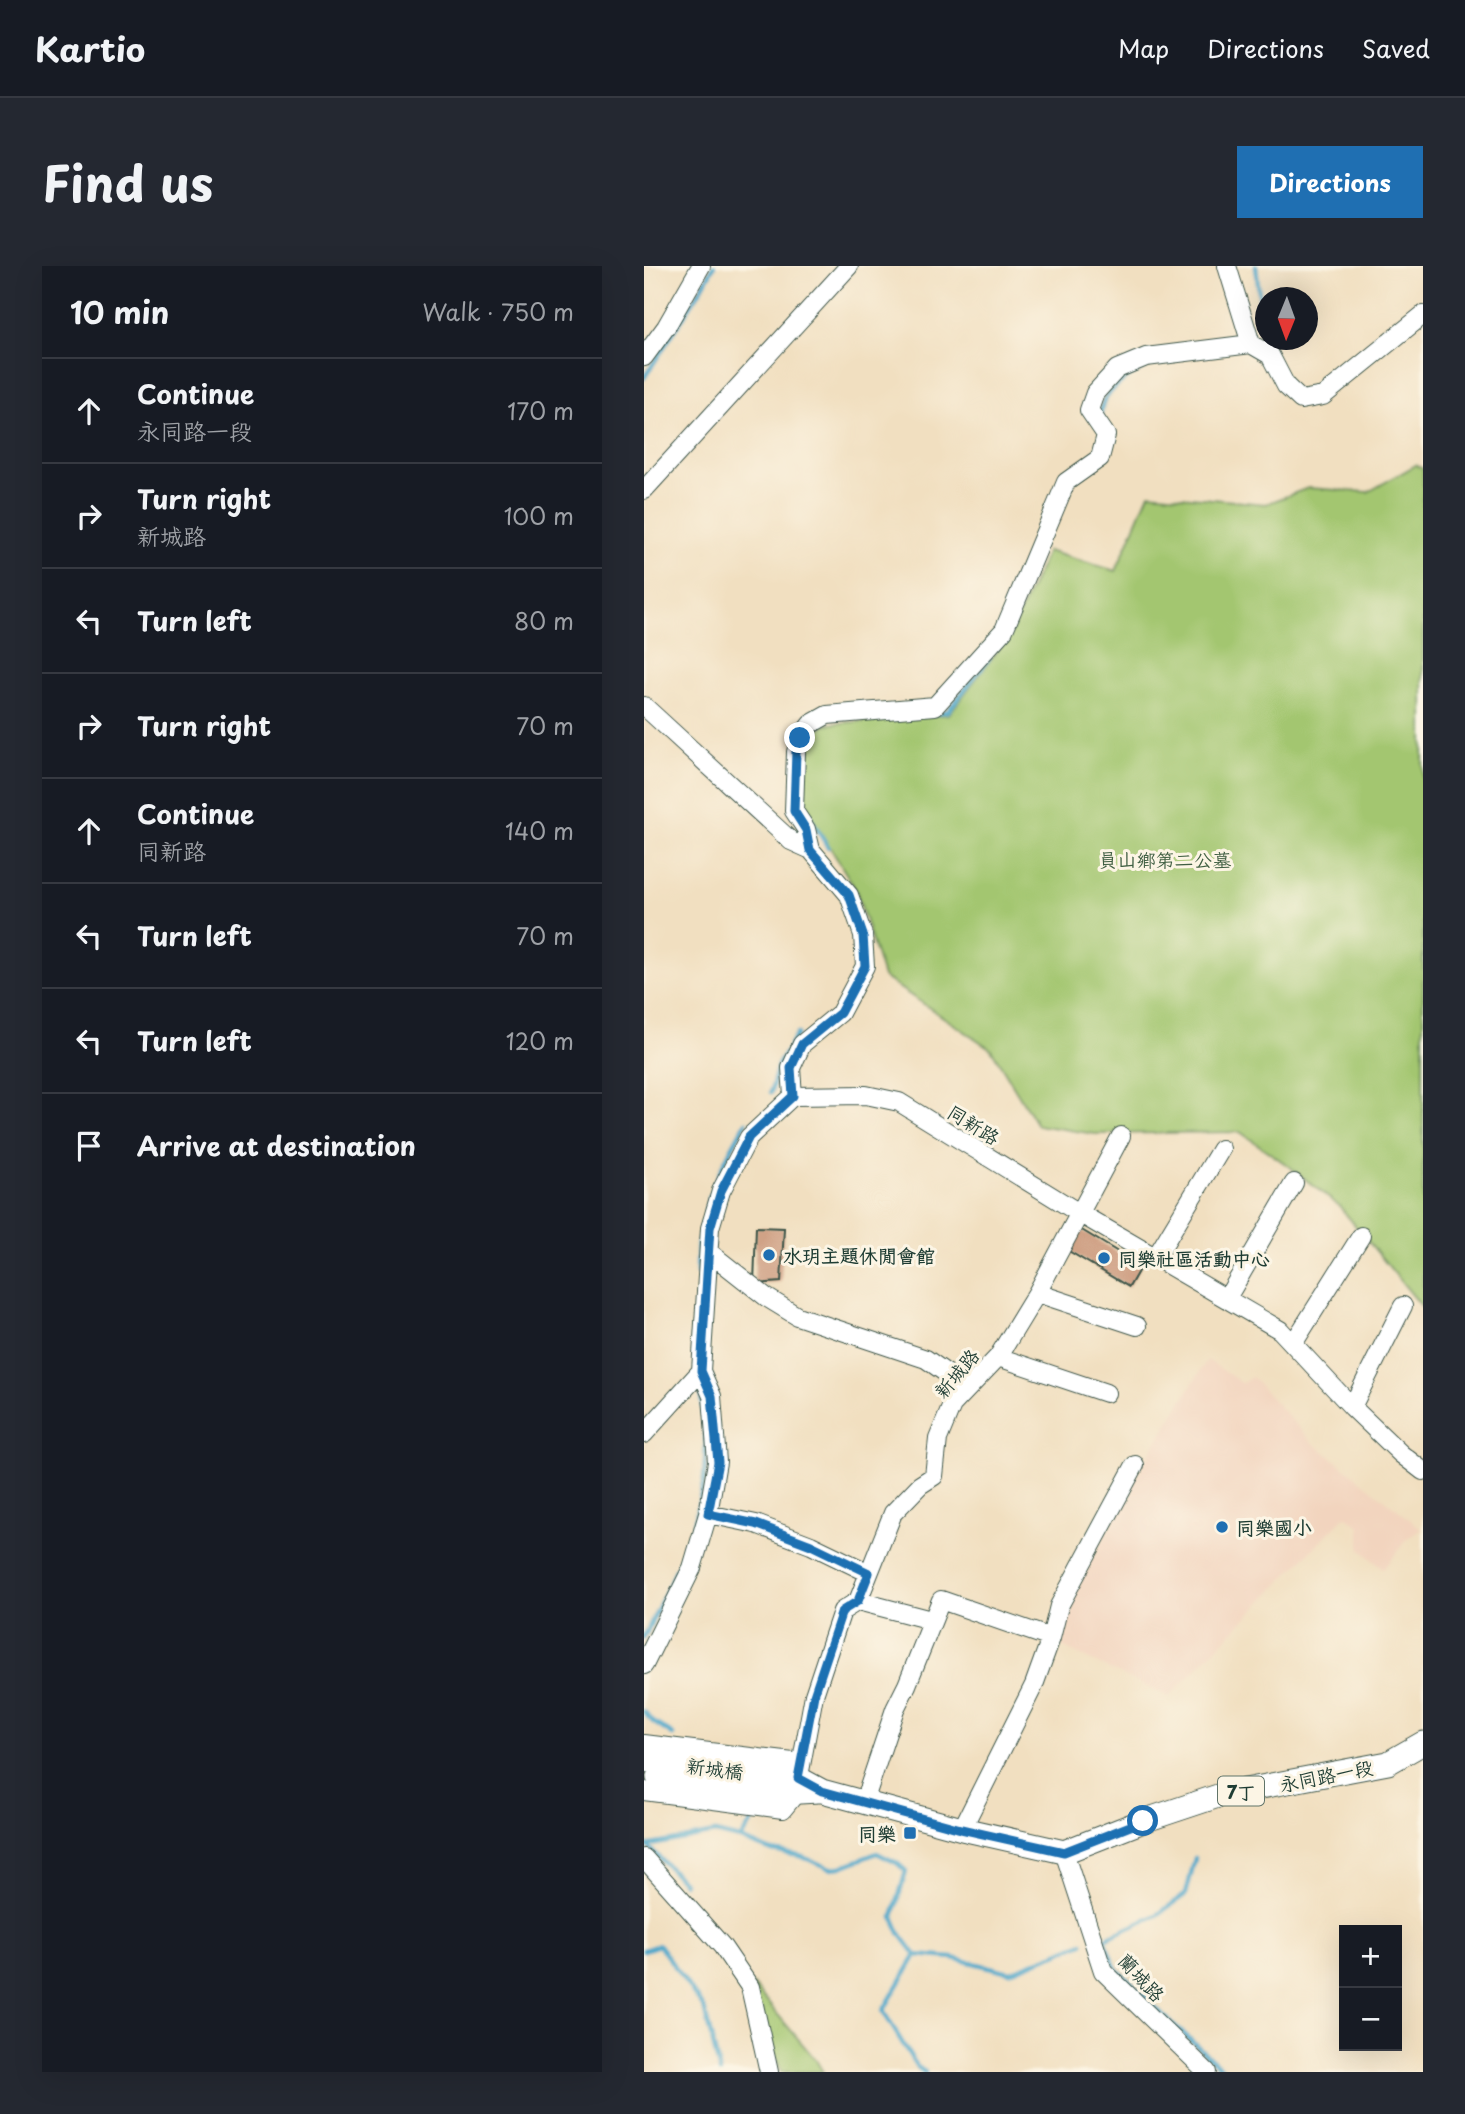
<!DOCTYPE html>
<html lang="en">
<head>
<meta charset="utf-8">
<style>
  :root { --surface:#171b24; --page:#242831; --text:#f1f3f6; --muted:#9ea1a6; --line:#363941; --accent:#1f6fb2 }
  body { margin:0; font-family:"Playpen Sans","LXGW WenKai TC",sans-serif; background:var(--page); color:var(--text) }
  .controls { position:absolute; right:21px; bottom:21px; display:grid; overflow:hidden; border-radius:0px; box-shadow:0 7px 28px #0002 }
  .controls button { width:63px; height:63px; display:grid; place-items:center; padding:0; border:0; border-bottom:2px solid var(--line); background:var(--surface); color:var(--text); font:35px sans-serif }
  .compass { position:absolute; left:611px; top:21px; width:63px; height:63px; border-radius:50%; background:var(--surface); box-shadow:0 7px 28px #0002; rotate:181deg }
  .stop { position:absolute; width:21px; height:21px; margin:-16px; border:5px solid #1f6fb2; border-radius:50%; background:#fff }
  .stop.end { background:#1f6fb2; border-color:#fff; box-shadow:0 2px 7px #0008 }
  .list { margin:0; padding:0; list-style:none }
  h2 { display:flex; justify-content:space-between; align-items:center; height:91px; margin:0; padding:0 28px; font-size:30px }
  h2 small { font-size:23px; font-weight:400; color:var(--muted) }
  .list li { display:grid; grid-template-columns:46px 1fr auto; gap:21px; align-items:center; box-sizing:border-box; height:105px; padding:0 28px; border-top:2px solid var(--line) }
  .list b { display:block; font-size:26px; white-space:nowrap }
  .list p { margin:0; font-size:23px; white-space:nowrap; color:var(--muted) }
  .list em { font-size:23px; font-style:normal; color:var(--muted) }
  .icon { flex:none; width:38px; height:38px; fill:none; stroke:currentColor; stroke-width:2; stroke-linecap:round; stroke-linejoin:round }
  .map { position:relative; flex:none; width:779px; height:1806px; overflow:hidden; border-radius:0px }
  header { display:flex; align-items:center; gap:42px; box-sizing:border-box; height:98px; padding:0 35px; background:var(--surface); border-bottom:2px solid var(--line) }
  header strong { font-size:33px }
  nav { display:flex; gap:38px; margin-inline-start:auto; font-size:24px }
  .intro { display:flex; align-items:center; justify-content:space-between; box-sizing:border-box; height:168px; padding:0 42px }
  h1 { margin:0; font-size:49px }
  .button { padding:18px 32px; border-radius:0px; background:var(--accent); color:#fff; font-size:24px; font-weight:700 }
  main { display:flex; gap:42px; padding:0 42px }
  aside { flex:1; background:var(--surface); border-radius:0px; box-shadow:0 7px 28px #0002 }
  .map>svg:first-child { display:block }
  .built { fill:#f2d4be }
  .green { fill:#a3c670; stroke:#618252; stroke-width:2 }
  .lines { fill:none; stroke-linecap:round; stroke-linejoin:round }
  .stream { stroke:#4ba6c9; stroke-width:4.5 }
  .building { fill:#d0a286 }
  .minor-casing { stroke:#3e5549; stroke-width:20 }
  .major-casing { stroke:#3e5549; stroke-width:25 }
  .minor { stroke:#fff; stroke-width:18 }
  .major { stroke:#fff; stroke-width:23 }
  .route { stroke:#1f6fb2; stroke-width:9 }
  .poi-dot { fill:#1f6fb2; stroke:#fcf5e5; stroke-width:2.5 }
  .labels { text-anchor:middle; dominant-baseline:central; stroke-width:6; stroke-linejoin:round; paint-order:stroke }
  .shield { fill:#fcf5e5; stroke:#617469; stroke-width:2 }
  .shield-label { font-size:18px; font-weight:bold; fill:#1f3d34 }
  .park-label { font-size:19px; fill:#405f43; stroke:#fcf5e5 }
  .street-label { font-size:19px; fill:#1f3d34; stroke:#fcf5e5 }
  .poi-label { font-size:19px; font-weight:bold; fill:#1f3d34; stroke:#fcf5e5; text-anchor:start }
</style>
</head>
<body>
<header>
<strong>Kartio</strong>
<nav><a>Map</a><a>Directions</a><a>Saved</a></nav>
</header>
<div class="intro"><h1>Find us</h1><a class="button">Directions</a></div>
<main>
<aside>
<h2>10 min<small>Walk · 750 m</small></h2>
<ul class="list">
<li><svg class="icon" aria-label="ahead" viewBox="0 0 24 24"><path d="M12 20V5M6 11l6-6 6 6"/></svg><div><b>Continue</b><p>永同路一段</p></div><em>170 m</em></li>
<li><svg class="icon" aria-label="right" viewBox="0 0 24 24"><path d="M7 20v-9h11M14 6l5 5-5 5"/></svg><div><b>Turn right</b><p>新城路</p></div><em>100 m</em></li>
<li><svg class="icon" aria-label="left" viewBox="0 0 24 24"><path d="M17 20v-9H6M10 6l-5 5 5 5"/></svg><div><b>Turn left</b></div><em>80 m</em></li>
<li><svg class="icon" aria-label="right" viewBox="0 0 24 24"><path d="M7 20v-9h11M14 6l5 5-5 5"/></svg><div><b>Turn right</b></div><em>70 m</em></li>
<li><svg class="icon" aria-label="ahead" viewBox="0 0 24 24"><path d="M12 20V5M6 11l6-6 6 6"/></svg><div><b>Continue</b><p>同新路</p></div><em>140 m</em></li>
<li><svg class="icon" aria-label="left" viewBox="0 0 24 24"><path d="M17 20v-9H6M10 6l-5 5 5 5"/></svg><div><b>Turn left</b></div><em>70 m</em></li>
<li><svg class="icon" aria-label="left" viewBox="0 0 24 24"><path d="M17 20v-9H6M10 6l-5 5 5 5"/></svg><div><b>Turn left</b></div><em>120 m</em></li>
<li><svg class="icon" aria-label="arrive" viewBox="0 0 24 24"><path d="M6 21V4h12l-3 4 3 4H6"/></svg><div><b>Arrive at destination</b></div></li>
</ul>
</aside>
<div class="map">
<svg width="779" height="1806" viewBox="0 0 779 1806">
  <rect width="100%" height="100%" fill="#fcf5e5"/>
  <filter id="ink" filterUnits="userSpaceOnUse"><feTurbulence type="fractalNoise" baseFrequency=".0143" numOctaves="2"/><feDisplacementMap in="SourceGraphic" scale="14" xChannelSelector="R" yChannelSelector="G"/><feConvolveMatrix kernelMatrix="1 2 1 2 8 2 1 2 1" color-interpolation-filters="sRGB"/></filter>
  <filter id="wash" filterUnits="userSpaceOnUse"><feTurbulence type="fractalNoise" baseFrequency=".00686" numOctaves="4" result="noise"/><feDisplacementMap in="SourceGraphic" scale="28" xChannelSelector="R" yChannelSelector="G"/><feGaussianBlur stdDeviation="1.57" result="paint"/><feColorMatrix in="noise" values="0 0 0 0 0 0 0 0 0 0 0 0 0 0 0 0 0 1.4 0 .05"/><feComposite in="paint" operator="in"/></filter>
  <g filter="url(#wash)">
    <rect width="100%" height="100%" fill="#f1dfc0"/>
    <path class="built" d="M563 1094 598 1117 608 1111 668 1176 778 1263 764 1273 739 1303 716 1283V1260L701 1250 525 1431 418 1381V1347L501 1195Z"/>
    <path class="green" d="M772 199 779 203V1042L696 941 646 901 596 866 451 868 393 859 347 783 239 711 212 624 160 539 161 482 170 466 184 458 305 448 367 367 403 285 472 305 505 227 622 238 664 222 724 226Z
      M108 1718 172 1794 179 1806H137Z"/>
    <g class="lines">
      <path class="stream" d="M612 0 620 74
        M0 112 58 22 70 0
        M457 151C454 129 482 111 499 102
        M292 447 304 445 345 392
        M158 534V538L184 581
        M127 826 134 799 153 768
        M62 944C70 913 86 885 102 856
        M53 1007 54 977 58 963
        M0 1372 47 1272 60 1214 62 1179 57 1129
        M0 1445 9 1456 29 1469
        M115 1546 96 1573 128 1585 156 1590 186 1602 197 1601 233 1587 253 1597 262 1605 249 1651 257 1669 272 1689 239 1745 273 1801 281 1806
        M3 1579 40 1617
        M2 1580 71 1567 96 1573
        M551 1592 542 1628 513 1649 460 1673 471 1701 520 1750 582 1806
        M0 1684 15 1679 60 1742 76 1806
        M272 1689 309 1692 366 1706 439 1677"/>
    </g>
    <g id="blocks">
      <path class="building" d="M112 961 140 962 137 1016 110 1018Z
        M436 963 497 1000 485 1021 423 984Z"/>
    </g>
  </g>
  <g filter="url(#ink)">
    <use href="#blocks" fill-opacity="0" stroke="#3e5549" stroke-width="2"/>
    <g class="lines">
      <g class="minor-casing">
        <path id="minor" d="M583 0 607 78
          M0 91 22 61 57 0
          M0 224 205 0
          M0 440 147 575 167 584
          M149 830 147 802 158 778 196 747 221 700 219 669 205 629 167 584 162 563 150 545 152 486 156 472 167 458 183 449 291 440 360 364 422 216 456 192 462 169 445 144 451 127 473 103 502 91 607 78 626 89 642 120 657 134 679 130 779 49
          M65 986 122 1031 153 1050 282 1093 302 1107 318 1126
          M512 991 577 883
          M393 1027 493 1060
          M583 1032 650 917
          M649 1078 717 970
          M354 1091 462 1127
          M708 1141 759 1040
          M0 1168 57 1105 66 962 77 925 105 871 149 830 222 829 255 836 435 947 636 1064 708 1141 757 1188 779 1205
          M64 1248 112 1258 167 1279 225 1307
          M214 1335 287 1354
          M0 1399 48 1302 64 1248 73 1196 68 1130 57 1105
          M0 1478 149 1496 154 1512
          M0 1525 139 1543 152 1527 170 1429 198 1345 214 1335 249 1247 276 1219 290 1210 294 1173 308 1139 354 1091 393 1027 477 870
          M220 1536 251 1443 263 1419 297 1334 407 1372
          M318 1563 390 1419 407 1372 415 1340 491 1199
          M420 1586 459 1705 563 1806
          M0 1592 78 1680 106 1721 125 1806"/>
      </g>
      <g class="major-casing">
        <path id="major" d="M0 1494 154 1512 178 1525 318 1563 420 1586 499 1555 580 1528 744 1497 779 1477
          M14 1511 138 1527 174 1525"/>
      </g>
      <use href="#minor" class="minor"/>
      <use href="#major" class="major"/>
    </g>
  </g>
  <g class="lines" filter="url(#ink)">
    <path class="route" d="M156 472 152 486 150 545 162 564 166 584 205 629 219 669 221 700 196 747 158 778 147 802 149 830 105 871 77 925 66 962 57 1105 68 1130 74 1196 64 1248 112 1258 167 1279 225 1307 214 1335 198 1345 170 1429 154 1512 178 1525 317 1563 420 1586 499 1555"/>
  </g>
  <g class="poi-dot">
    <circle cx="125" cy="989" r="7"/>
    <circle cx="460" cy="992" r="7"/>
    <circle cx="578" cy="1261" r="7"/>
    <rect x="259" y="1560" width="14" height="14" rx="3.5"/>
  </g>
  <g class="labels">
    <rect class="shield" x="574" y="1510.5" width="46" height="29" rx="5"/>
    <g class="shield-label">
      <text x="597" y="1525">7丁</text>
    </g>
    <g class="park-label">
      <text x="521" y="593">員山鄉第二公墓</text>
    </g>
    <g class="street-label">
      <text transform="translate(330 858) rotate(32)">同新路</text>
      <text transform="translate(312 1107) rotate(-50)">新城路</text>
      <text transform="translate(71 1502) rotate(7)">新城橋</text>
      <text transform="translate(682 1509) rotate(-11)">永同路一段</text>
      <text transform="translate(498 1711) rotate(47)">蘭城路</text>
    </g>
    <g class="poi-label">
      <text x="139" y="989">水玥主題休閒會館</text>
      <text x="474" y="992">同樂社區活動中心</text>
      <text x="592" y="1261">同樂國小</text>
      <text x="252" y="1567" text-anchor="end">同樂</text>
    </g>
  </g>
</svg>
<div class="controls">
<button>+</button>
<button>−</button>
</div>
<svg class="compass" viewBox="-18 -18 36 36"><path d="M0-13l5 13h-10z" fill="#e53935"/><path d="M0 13l5-13h-10z" fill="#9ea1a6"/></svg>
<div class="stop" style="left:499px;top:1555px"></div>
<div class="stop end" style="left:156px;top:472px"></div>
</div>
</main>
</body>
</html>
